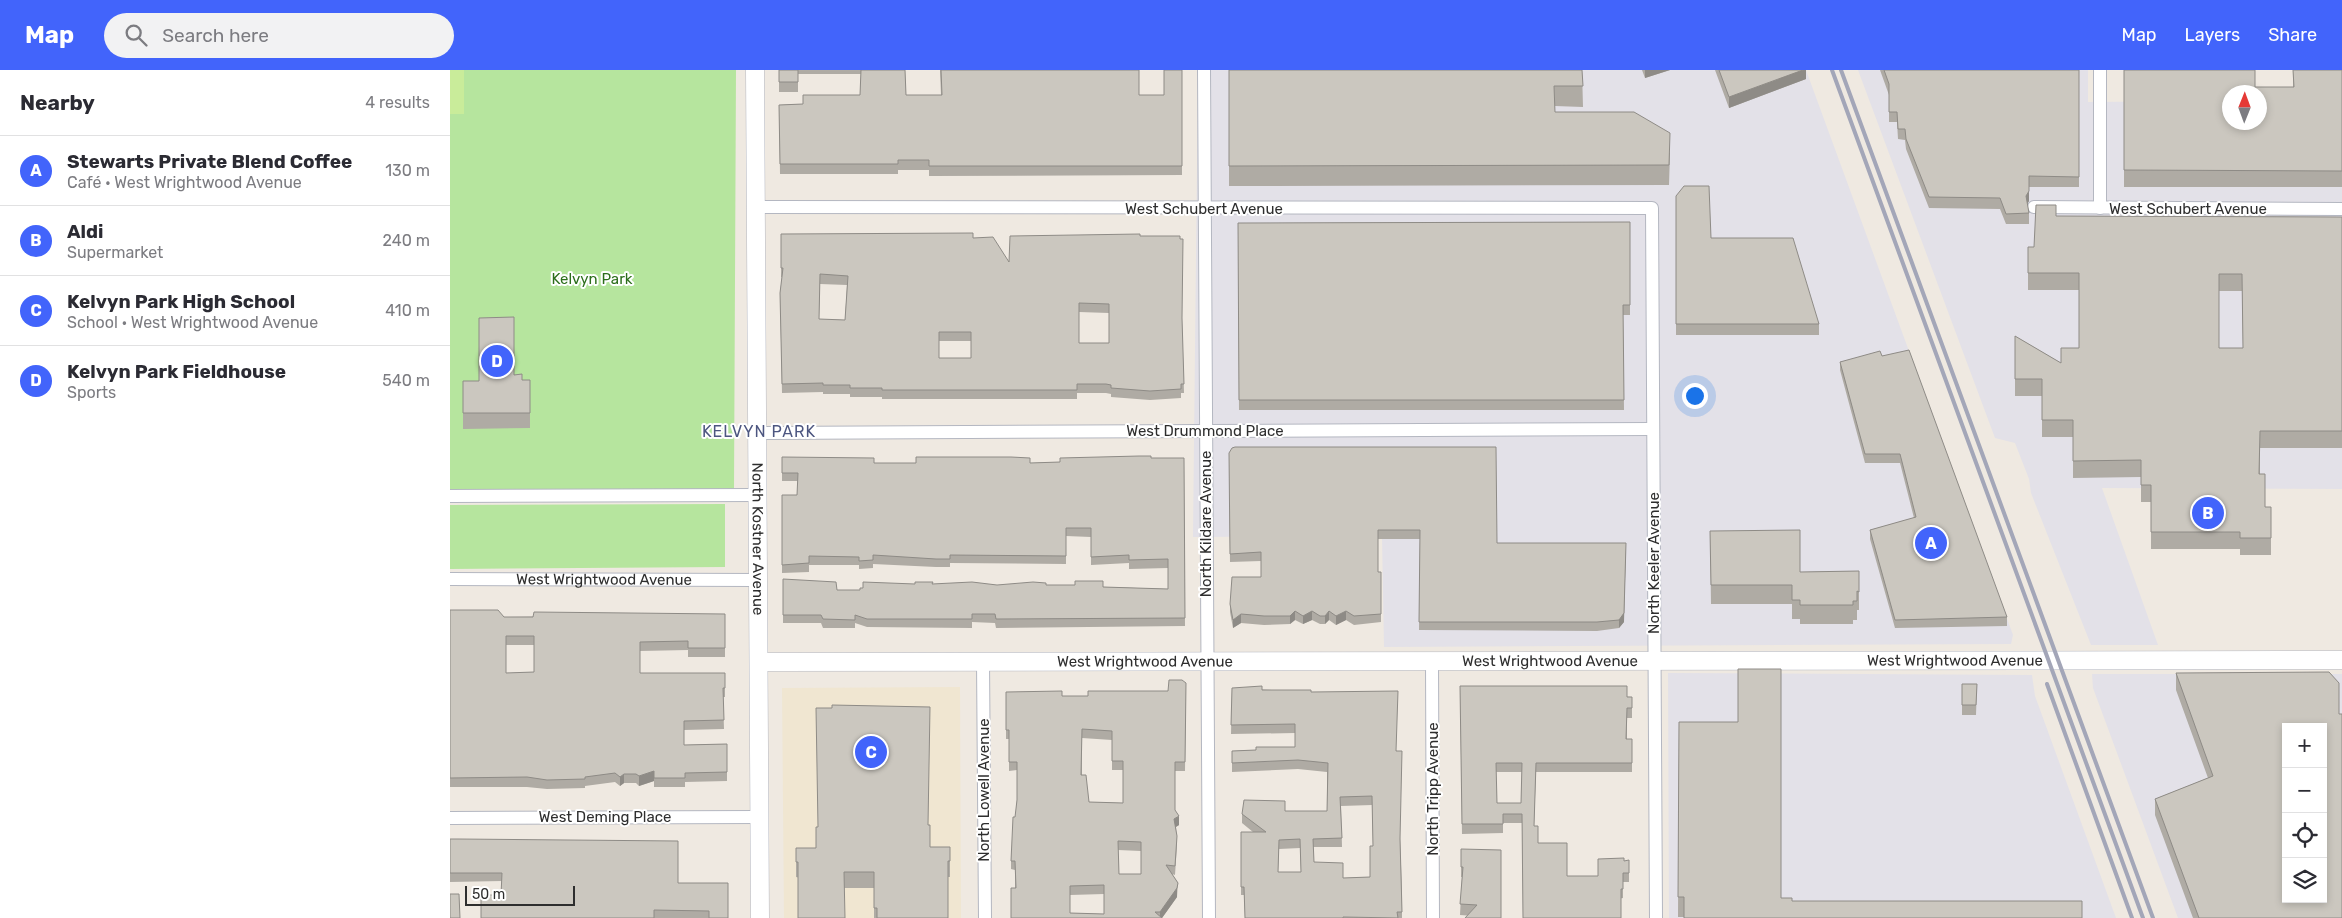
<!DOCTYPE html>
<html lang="en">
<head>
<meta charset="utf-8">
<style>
  :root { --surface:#fff; --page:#f2f2f3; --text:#2b2b33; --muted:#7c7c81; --line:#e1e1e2; --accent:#4264fb }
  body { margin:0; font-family:Rubik,sans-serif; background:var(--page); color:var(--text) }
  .controls { position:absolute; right:15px; bottom:15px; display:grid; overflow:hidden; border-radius:0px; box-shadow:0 2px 8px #0003 }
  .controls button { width:45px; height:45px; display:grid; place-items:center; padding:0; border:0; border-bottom:1px solid var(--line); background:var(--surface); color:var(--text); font:25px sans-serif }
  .compass { position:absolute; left:1772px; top:15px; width:45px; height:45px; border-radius:50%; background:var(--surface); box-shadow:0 2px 8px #0003; rotate:1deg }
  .scale { position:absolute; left:15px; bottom:12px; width:110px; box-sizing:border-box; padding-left:5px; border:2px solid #2e2e2e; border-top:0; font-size:14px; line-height:18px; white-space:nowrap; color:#2e2e2e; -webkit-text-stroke:4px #fff; paint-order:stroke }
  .you { position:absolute; left:1244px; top:325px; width:18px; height:18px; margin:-12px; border:4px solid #fff; border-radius:50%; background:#1a73e8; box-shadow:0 0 0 8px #1a73e833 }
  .badge { display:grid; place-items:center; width:32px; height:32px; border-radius:50%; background:var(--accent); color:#fff; font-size:16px; font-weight:700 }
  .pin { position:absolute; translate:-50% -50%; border:2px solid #fff; box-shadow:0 1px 5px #0006 }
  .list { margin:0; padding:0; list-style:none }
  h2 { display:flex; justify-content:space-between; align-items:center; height:65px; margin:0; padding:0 20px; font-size:21px }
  h2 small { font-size:16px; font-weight:400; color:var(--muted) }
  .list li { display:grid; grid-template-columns:32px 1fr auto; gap:15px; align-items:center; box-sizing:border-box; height:70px; padding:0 20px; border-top:1px solid var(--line) }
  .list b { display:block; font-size:19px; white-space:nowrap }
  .list p { margin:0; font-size:16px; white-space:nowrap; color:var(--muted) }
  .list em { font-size:16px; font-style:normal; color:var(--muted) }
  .icon { flex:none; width:28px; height:28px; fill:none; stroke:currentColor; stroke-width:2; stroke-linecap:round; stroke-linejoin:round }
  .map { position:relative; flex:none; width:1892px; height:848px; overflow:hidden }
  header { display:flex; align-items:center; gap:30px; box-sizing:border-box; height:70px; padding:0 25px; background:var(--accent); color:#fff }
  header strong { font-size:24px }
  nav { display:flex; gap:28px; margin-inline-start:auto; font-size:18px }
  .search { width:350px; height:45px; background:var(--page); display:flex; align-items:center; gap:12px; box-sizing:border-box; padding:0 18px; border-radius:28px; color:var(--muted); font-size:19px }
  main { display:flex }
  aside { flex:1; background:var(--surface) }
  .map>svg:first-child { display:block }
  .industrial { fill:#e3e1e8; fill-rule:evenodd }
  .education { fill:#f0e6d1 }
  .green { fill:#b6e59e }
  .pitch { fill:#c9ec9a }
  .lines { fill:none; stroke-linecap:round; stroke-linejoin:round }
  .street-casing { stroke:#b4b7c1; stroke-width:14 }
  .secondary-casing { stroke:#b4b7c1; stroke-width:19 }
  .street { stroke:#fff; stroke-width:12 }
  .secondary { stroke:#fff; stroke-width:18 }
  .rail { stroke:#a3a6b8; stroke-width:4 }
  .wall { fill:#afaba4; fill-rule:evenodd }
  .shaded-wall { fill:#8e8b86 }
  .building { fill:#cbc7bf; stroke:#8e8b86; fill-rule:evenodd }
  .labels { text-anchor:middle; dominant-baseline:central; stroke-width:4; stroke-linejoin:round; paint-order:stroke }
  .street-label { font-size:15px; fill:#2e2e2e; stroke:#fff }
  .park-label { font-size:15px; fill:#2c6e1b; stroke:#fff }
  .neighbourhood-label { font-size:16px; letter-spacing:1px; fill:#4d5680; stroke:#fff }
</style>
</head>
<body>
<header>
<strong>Map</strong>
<div class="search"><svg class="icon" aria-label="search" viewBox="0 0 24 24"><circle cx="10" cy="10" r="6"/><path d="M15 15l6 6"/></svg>Search here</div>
<nav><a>Map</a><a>Layers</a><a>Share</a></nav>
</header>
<main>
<aside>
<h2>Nearby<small>4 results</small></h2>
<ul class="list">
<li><span class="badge">A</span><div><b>Stewarts Private Blend Coffee</b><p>Café · West Wrightwood Avenue</p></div><em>130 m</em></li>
<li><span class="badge">B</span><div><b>Aldi</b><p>Supermarket</p></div><em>240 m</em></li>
<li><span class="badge">C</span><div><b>Kelvyn Park High School</b><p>School · West Wrightwood Avenue</p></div><em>410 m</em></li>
<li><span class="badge">D</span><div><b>Kelvyn Park Fieldhouse</b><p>Sports</p></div><em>540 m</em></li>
</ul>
</aside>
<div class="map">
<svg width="1892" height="848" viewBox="0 0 1892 848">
  <rect width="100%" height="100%" fill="#efe9e1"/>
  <path class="industrial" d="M748 0H1356L1563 565 1561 574 934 577 932 466 743 467Z
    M1408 0H1638V32L1779 31 1780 52H1810L1892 31V419L1652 418 1708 575H1641L1581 423 1579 409 1565 373 1545 368Z
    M1218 603 1582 605 1585 626 1666 848H1219Z
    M1642 604H1892V848H1728L1643 618ZM1836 657H1873V829H1836Z"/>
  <path class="education" d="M510 617 511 848H334L332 618Z"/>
  <path class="green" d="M0 0H286L284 420 0 419Z
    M275 434V497L0 499V435Z"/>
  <path class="pitch" d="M0 0H14V44H0Z"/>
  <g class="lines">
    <g class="street-casing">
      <g id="street">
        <path d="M754 0 759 848"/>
        <path d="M1650 0V138"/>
        <path d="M305 137 1202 138 1206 848"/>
        <path d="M1584 137 1892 139"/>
        <path d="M307 363 1203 359"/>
        <path d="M0 426 307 425"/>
        <path id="s1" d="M0 509 308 510"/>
        <path d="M533 591 535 848"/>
        <path d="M982 591 983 848"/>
        <path d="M0 748 310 747"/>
      </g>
    </g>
    <g class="secondary-casing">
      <g id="secondary">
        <path id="s2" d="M305 0 310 848"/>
        <path id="s3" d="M309 592 1892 590"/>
      </g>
    </g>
    <use href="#street" class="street"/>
    <use href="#secondary" class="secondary"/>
    <path class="rail" d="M1382 0 1693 848
      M1391 0 1703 848
      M1597 614 1682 848"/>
  </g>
  <path class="wall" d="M329 0H689V25H714L732 0V105L479 106V100H448V104H330L329 35 353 34 410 25 411 4H348V22H329ZM455 0H490L491 25H456Z
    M779 0H1132L1133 37 1105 36V42L1220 83 1219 115 779 116Z
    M1192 0H1220L1195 8Z
    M1265 0H1356V9L1279 38Z
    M1430 0H1629V117H1579V131L1577 134 1579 143V154H1556L1550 139 1479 138 1456 79 1455 70 1448 69 1447 52H1439V25Z
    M1674 0 1805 17H1843V0H1892V117H1674Z
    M1226 126 1261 168 1369 254V265H1226Z
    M1606 146 1892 147V378H1810V404L1815 437H1821V485H1790V479H1701V432H1691V407L1623 408V367H1592V326H1565V266L1611 293 1629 278V220H1578V177H1584ZM1769 221H1792L1793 278H1769Z
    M1180 152V245H1173L1174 340H789L788 153Z
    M331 164 523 168 559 192 690 166 732 251 734 323H731V328L700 330 661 327V324L656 323H627V329H432V327H400V324H373V322L332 323 330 223 332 207H331ZM370 214 397 215 395 250 369 249ZM629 242 659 243V273H629ZM489 271H521V288H489Z
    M1432 286 1557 547V556L1445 558 1420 469V460L1464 448 1450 393H1415L1390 300V292Z
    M64 305 72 310H80V358L13 359V311H29Z
    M779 383 1047 473 1174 552 1169 558 1147 561 969 560 970 469H928V502H931V552L904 555 896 550 886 555 879 550 875 554H870L862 550 853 554 845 550 840 554 814 555 791 553 783 558 780 542V534L811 507V491L780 492Z
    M332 387 424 393H580L734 388 735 556 546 558 545 553 522 552V558L417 557 405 553V558H373L371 553H333V509L387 520H410L413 518 465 514H482L547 515H596L718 519V498L679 499V493L641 495V467L616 466V494L500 493V497H486L423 494V498L409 499V495H359V502L332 503V425H347L348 411H332Z
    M1260 461 1350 502 1409 501V540H1407V550H1403V554H1350V549H1342V534H1261Z
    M0 540 54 547 275 544V587H238V580L190 581V603H275V627H273L274 659 234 660V675L277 674V711L235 712V717H204V711L189 716 186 713H174L170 716 165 712 135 716V718L97 719 77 717H0ZM56 575H84V602L56 603Z
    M1331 599 1234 847H1228L1229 652H1288Z
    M1726 603 1889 644 1892 848H1743L1705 745V729L1758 708 1726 620Z
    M736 613 735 701H725V740L729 755 726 757 727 775 725 805 722 804 728 813 727 827 712 848H561L565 818V800L561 799V791L567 730V700L559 701V669H556V622L612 626H638L718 621ZM632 668 662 670V700H673V733L639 732 632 705ZM668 780 691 781V804H669ZM654 824V844L620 843V825Z
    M1512 614H1527L1526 645H1512Z
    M1010 616 1182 627V648H1177V669H1182V702H1086L1084 756 1088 773 1117 806H1148L1174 791 1179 803V812H1173V828L1073 848 1072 753H1053V763L1012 764ZM1046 702H1072L1071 733H1047Z
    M782 618 861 622 947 681 952 823V848H795L794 825H791V762H803L792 753V744L835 741H877V702L848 699 782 702V681L806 680 845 677V663L781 664ZM922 735 923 776 920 807 893 808 864 792 863 777H892L891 736ZM850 778 851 802H828L829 779Z
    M478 755 480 777H500V807H498V848H424V818H394L346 807V778H366L367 757Z
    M0 769 228 813 278 848H31L51 825 52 811 0 812Z
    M1011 779 1051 848 1010 845 1012 807H1011Z"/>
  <path class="shaded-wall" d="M1195 0H1220L1195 8Z
    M1353 0H1356V9L1279 38V27Z
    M1579 121V131L1576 136V126Z
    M1176 473 1174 552 1169 558V550Z
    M845 541V550L840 554V546Z
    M862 541V550L853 554V546Z
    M879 541V550L875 554V546Z
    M896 541V550L886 555V546Z
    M791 544V553L783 558V550Z
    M204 701V711L189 716V706Z
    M174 704V713L170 716V707Z
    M729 746V755L724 758V749Z
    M727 818V827L712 848H710V842Z"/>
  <path class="building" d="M329 0H348V12H329Z
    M411 0H455L456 25H492L491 0H689V25H714V0H732V96H479V90H448V94H330L329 35 353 34V25H410Z
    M779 0H1132L1133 16H1104L1105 42H1184L1220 63 1219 95 779 96Z
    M1269 0H1353L1279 27Z
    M1434 0H1629V107L1579 106V121L1576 126 1579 143 1556 144 1550 128 1479 127 1456 69 1455 59H1448L1447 42H1439V14Z
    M1674 0H1805V17H1844L1843 0H1892V101L1674 100ZM1780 22H1810V52H1780Z
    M1234 116H1259L1261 168H1343L1369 254H1226V126Z
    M1586 135H1606V146L1892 147V361H1810L1809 404H1815V437H1821V468H1790V462H1701V415H1691V390L1623 391V350H1592V309H1565V266L1611 293V278H1629V203H1578V177H1584ZM1769 204H1792L1793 278H1769Z
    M1180 152V235H1173L1174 330H789L788 153Z
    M523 163V168L543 167 559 192 560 166 690 164V166H730V169H733L732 248 734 314H731V319L700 321 661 318V315L656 314H627V320H432V318H400V315H373V313L332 314 330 223 333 198H331V164ZM370 204 398 206 395 250 369 249ZM629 233 659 234V273H629ZM489 262H521V288H489Z
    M64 247V305L72 304V310H80V343H13V311H29V248Z
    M1459 280 1557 547 1445 550 1420 460 1466 447 1450 384H1415L1390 292 1430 281 1432 286Z
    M785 377H1046L1047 473H1176L1174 543 1169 550 1147 552H969L970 460H928V502H931V544L904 546 896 541 886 546 879 541 875 546H870L862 541 853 546 845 541 840 546H814L791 544 783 550 780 534 782 507H811V482L780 484 779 383 782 378Z
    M689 386H701V388H734L735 548 546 549 545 544H522V549H417L405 545V550L373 549 371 545H333V509L386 512 387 520H410V518H413V512L465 514V512H483L482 514 522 512 547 515 583 512 596 513V515H625V511H653V517L718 519V489L679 490V485L641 487V458H616V486L500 485V489H486L423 485V490L409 491V487L359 486V493L332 495V425H347L348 403H332V387L424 388V393H466V387H561L580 388V393L610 392V388Z
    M1350 460V502L1409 501V522L1407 521V531H1403V535H1350V530H1342V515H1261L1260 461Z
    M0 540H48L54 547H83L84 542 275 544V578H238V571L190 572V603H275V618H273L274 650 234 651V675L277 674V702L235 703V708H204V701L189 706 186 704H174L170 707 165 703 135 707V709L97 710 77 707 0 708ZM56 566H84V602L56 603Z
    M1288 599H1331V828H1342V831H1632V848H1234V827H1228L1229 652H1288Z
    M1879 602 1889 613V644H1892V848H1749L1705 729 1763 706 1726 603ZM1836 657H1873V829H1836Z
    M719 610H732L736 613 735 692H725V740L729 746 724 749 727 766 725 796 716 795 728 813 727 818 710 842H705L712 848H561V818H566L565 791H561L563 747H565L567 730V692H559V660H556V622L612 621V626H638V621H718ZM632 659 662 661V691H673V733L639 732 636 705H631ZM668 771 691 772V804H669ZM654 815V844L620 843V816Z
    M1512 614H1527L1526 635H1512Z
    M812 616V620H861V622L948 621 946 681H952L950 769 952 842H947L948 848 893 847V848H795L794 817H791V762H816L792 744 794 730 835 731V741H877L878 693 848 690 782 693V681L806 680V677H845V654L781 655 782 618ZM922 726 923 776H920V807L893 808V793L864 792 863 769 892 768 890 727ZM850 769 851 802H828L829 770Z
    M1010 616H1177V627H1182V638H1177L1176 669H1182V693H1086L1084 756H1088V773H1117V806H1148V789L1174 788V791L1179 790V803H1173V819H1171V848H1073L1072 744H1053V754H1012ZM1046 693H1072L1071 733H1047Z
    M382 635 480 637 478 755H480V777H500V791H498V848H427V838H424V802H394L395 848H348V792H346V778H366V757H368L366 638H382Z
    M0 769H8L228 771V813H278V848H259V841L204 840V848H31V825H51L52 803H0Z
    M1011 779 1051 780V848H1015L1027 835 1010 834 1013 797H1011Z
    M0 824H9L10 848H0Z"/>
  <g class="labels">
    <g class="street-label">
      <text x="754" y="139">West Schubert Avenue</text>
      <text x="1738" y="139">West Schubert Avenue</text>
      <text x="755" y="361">West Drummond Place</text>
      <text transform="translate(756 454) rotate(-90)">North Kildare Avenue</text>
      <text stroke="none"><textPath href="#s2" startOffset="469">North Kostner Avenue</textPath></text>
      <text transform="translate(1204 493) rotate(-90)">North Keeler Avenue</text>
      <text stroke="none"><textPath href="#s1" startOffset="154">West Wrightwood Avenue</textPath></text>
      <text stroke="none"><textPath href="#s3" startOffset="1196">West Wrightwood Avenue</textPath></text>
      <text stroke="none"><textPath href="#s3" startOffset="386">West Wrightwood Avenue</textPath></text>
      <text stroke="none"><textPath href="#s3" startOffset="791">West Wrightwood Avenue</textPath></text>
      <text transform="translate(983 719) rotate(-90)">North Tripp Avenue</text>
      <text transform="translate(534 720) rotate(-90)">North Lowell Avenue</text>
      <text x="155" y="747">West Deming Place</text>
    </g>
    <g class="park-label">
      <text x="142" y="209">Kelvyn Park</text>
    </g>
    <g class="neighbourhood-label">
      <text x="309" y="361">KELVYN PARK</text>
    </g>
  </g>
</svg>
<div class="controls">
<button>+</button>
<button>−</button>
<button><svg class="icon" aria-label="locate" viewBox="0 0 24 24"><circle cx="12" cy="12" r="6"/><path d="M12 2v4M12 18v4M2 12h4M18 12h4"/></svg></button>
<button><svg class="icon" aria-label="layers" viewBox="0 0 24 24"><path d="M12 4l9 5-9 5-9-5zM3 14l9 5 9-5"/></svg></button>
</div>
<svg class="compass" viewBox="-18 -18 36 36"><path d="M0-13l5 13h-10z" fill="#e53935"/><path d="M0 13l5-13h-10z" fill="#7c7c81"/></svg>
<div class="scale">50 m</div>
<div class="you"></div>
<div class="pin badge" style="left:1481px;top:473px">A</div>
<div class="pin badge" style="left:1758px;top:443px">B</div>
<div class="pin badge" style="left:421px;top:682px">C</div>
<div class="pin badge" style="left:47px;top:291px">D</div>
</div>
</main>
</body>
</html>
